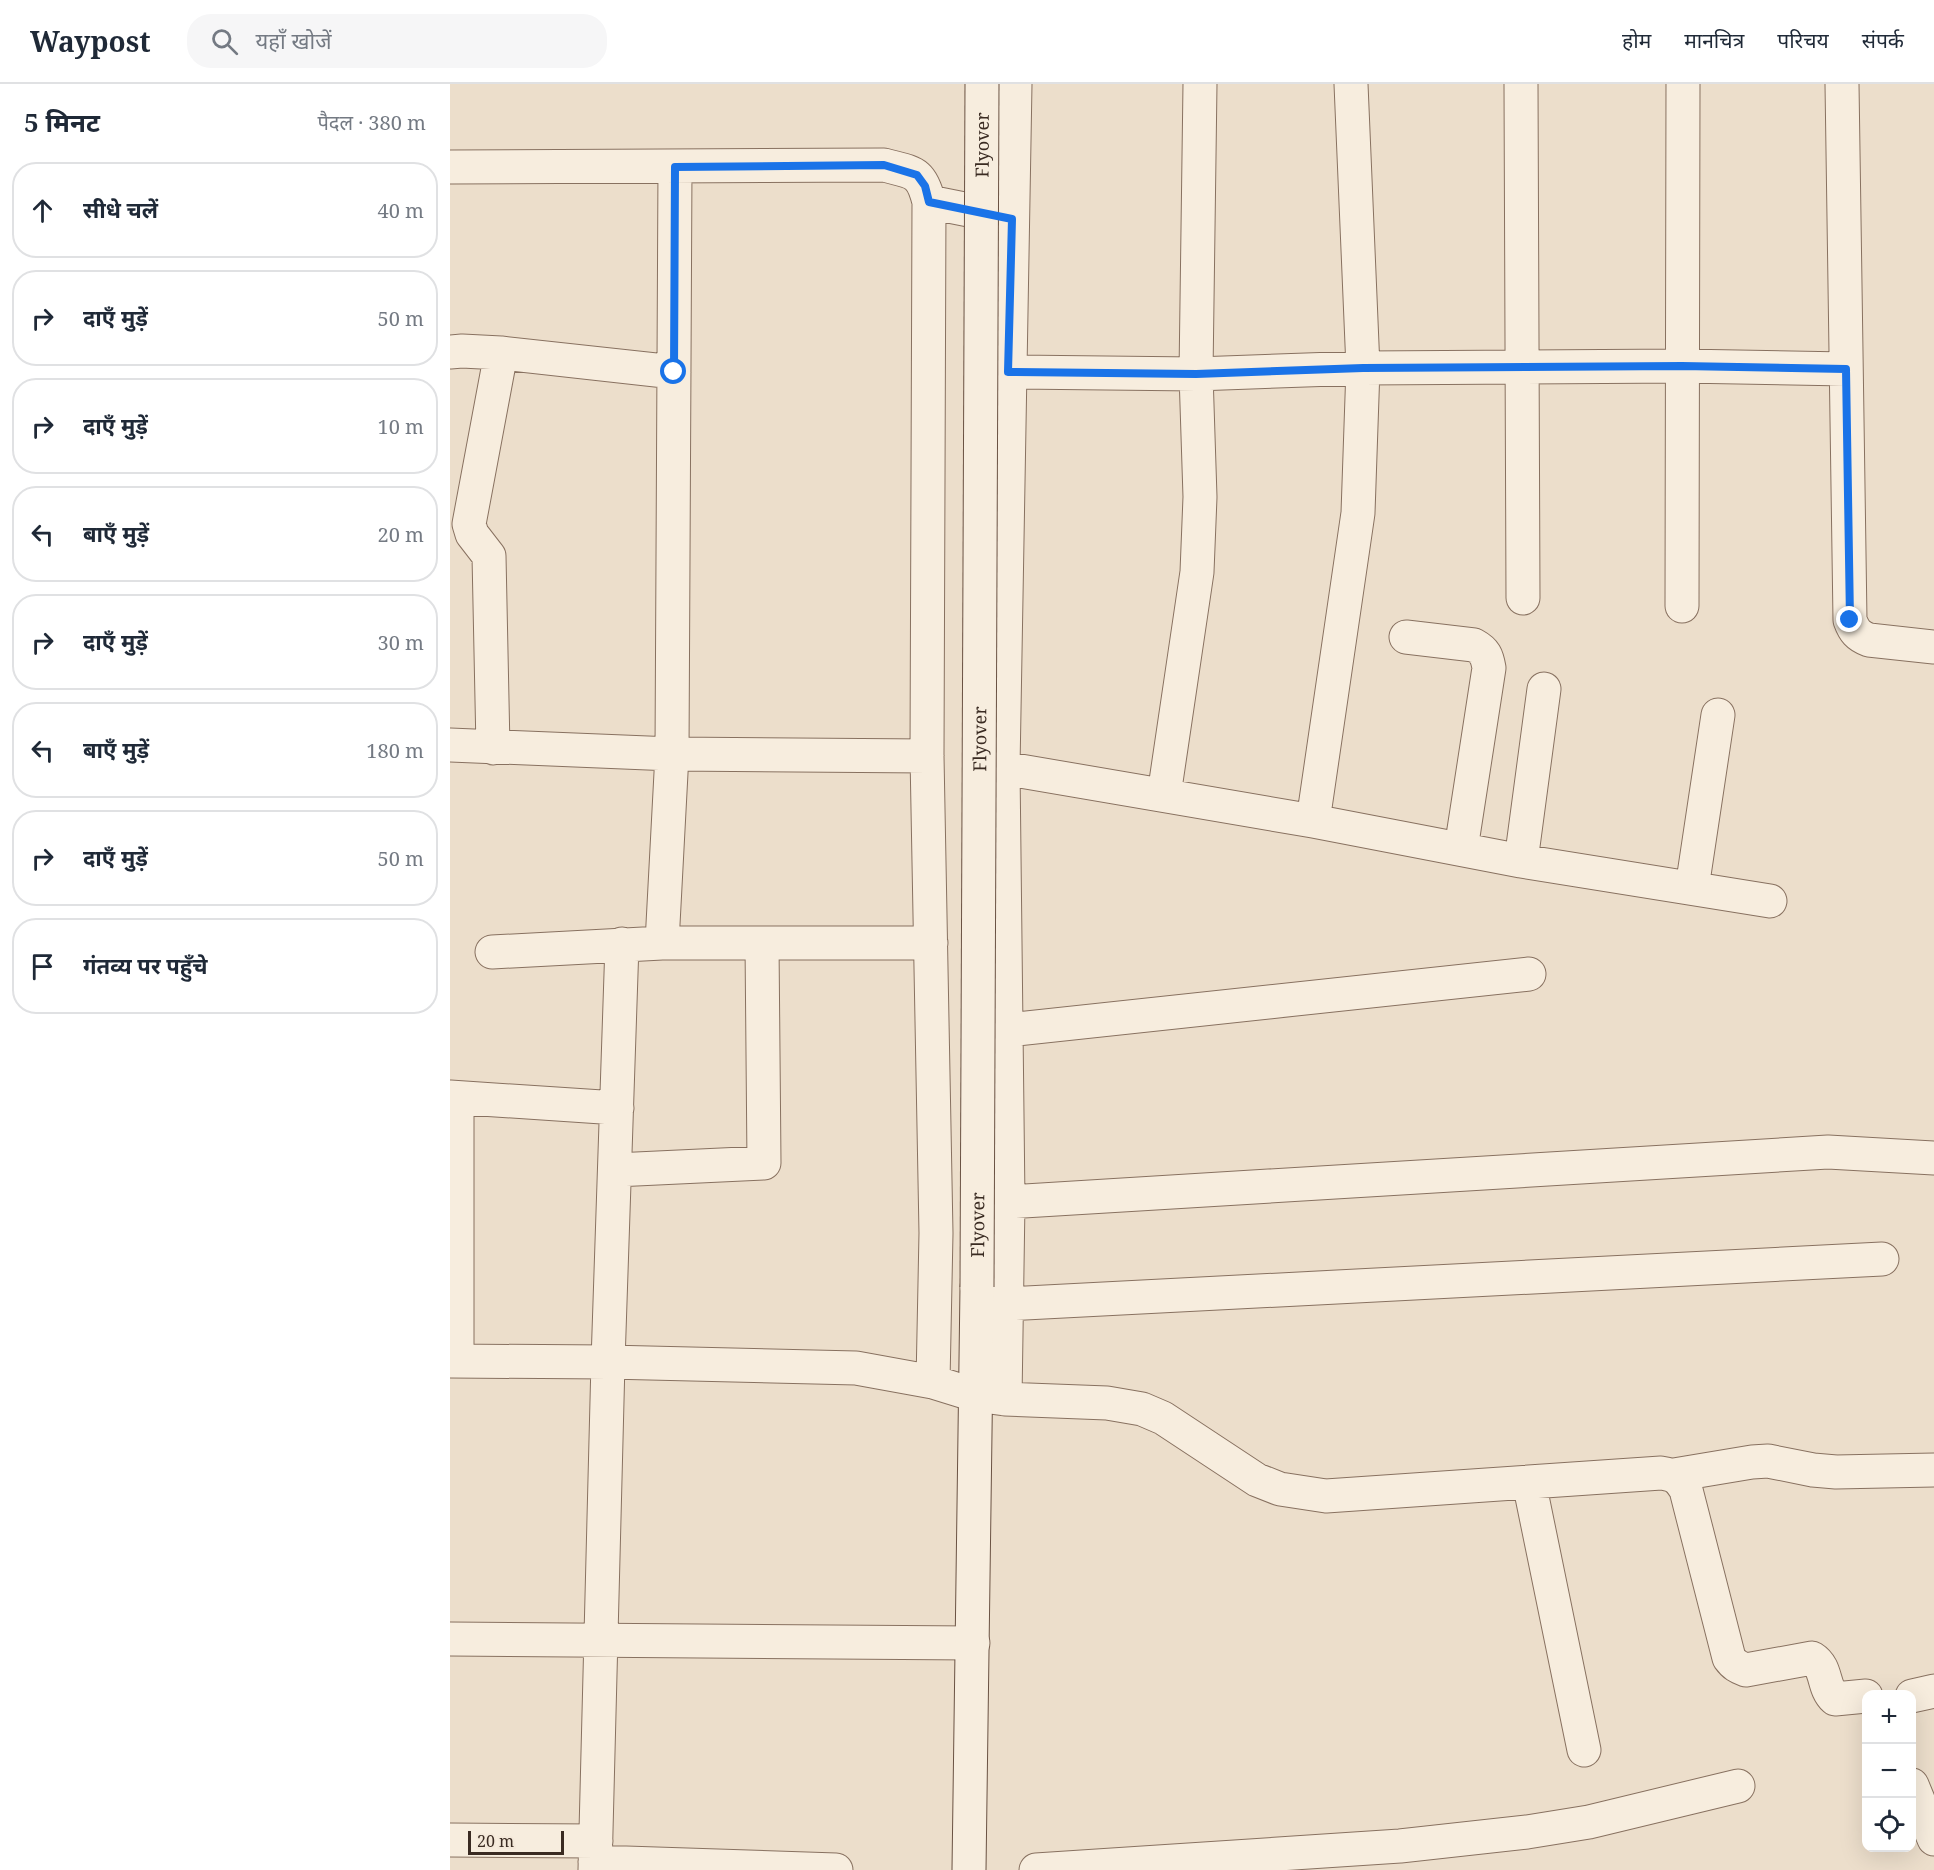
<!DOCTYPE html>
<html lang="hi">
<head>
<meta charset="utf-8">
<style>
  :root { --surface:#fff; --page:#f6f6f7; --text:#1f2937; --muted:#747a83; --line:#e0e1e3 }
  body { margin:0; font-family:"Noto Serif","Noto Sans Devanagari",serif; background:var(--page); color:var(--text) }
  .controls { position:absolute; right:18px; bottom:18px; display:grid; overflow:hidden; border-radius:12px; box-shadow:0 6px 24px #0002 }
  .controls button { width:54px; height:54px; display:grid; place-items:center; padding:0; border:0; border-bottom:2px solid var(--line); background:var(--surface); color:var(--text); font:30px sans-serif }
  .scale { position:absolute; left:18px; bottom:15px; width:96px; box-sizing:border-box; padding-left:6px; border:3px solid #3a2b22; border-top:0; font-size:16px; line-height:21px; white-space:nowrap; color:#3a2b22; -webkit-text-stroke:4px #f4e9da; paint-order:stroke }
  .stop { position:absolute; width:18px; height:18px; margin:-14px; border:4px solid #1a73e8; border-radius:50%; background:#fff }
  .stop.end { background:#1a73e8; border-color:#fff; box-shadow:0 2px 6px #0008 }
  .list { margin:0; padding:0; list-style:none }
  h2 { display:flex; justify-content:space-between; align-items:center; height:78px; margin:0; padding:0 24px; font-size:26px }
  h2 small { font-size:20px; font-weight:400; color:var(--muted) }
  .list li { display:grid; grid-template-columns:39px 1fr auto; gap:18px; align-items:center; box-sizing:border-box; height:96px; margin:0 12px 12px; padding:0 12px; border:2px solid var(--line); border-radius:24px }
  .list b { display:block; font-size:22px; white-space:nowrap }
  .list em { font-size:20px; font-style:normal; color:var(--muted) }
  .icon { flex:none; width:33px; height:33px; fill:none; stroke:currentColor; stroke-width:2; stroke-linecap:round; stroke-linejoin:round }
  .map { position:relative; flex:none; width:1484px; height:1786px; overflow:hidden }
  header { display:flex; align-items:center; gap:36px; box-sizing:border-box; height:84px; padding:0 30px; background:var(--surface); border-bottom:2px solid var(--line) }
  header strong { font-size:28px }
  nav { display:flex; gap:33px; margin-inline-start:auto; font-size:21px }
  .search { width:420px; height:54px; background:var(--page); display:flex; align-items:center; gap:15px; box-sizing:border-box; padding:0 21px; border-radius:24px; color:var(--muted); font-size:22px }
  main { display:flex }
  aside { flex:1; background:var(--surface) }
  .map>svg:first-child { display:block }
  .lines { fill:none; stroke-linecap:round; stroke-linejoin:round }
  .minor-casing { stroke:#887160; stroke-width:35 }
  .secondary-casing { stroke:#6a5243; stroke-width:35 }
  .minor { stroke:#f7edde; stroke-width:33 }
  .secondary { stroke:#f7edde; stroke-width:33 }
  .secondary-bridge-casing { stroke:#6a5243; stroke-width:35; stroke-linecap:butt }
  .secondary-bridge { stroke:#f7edde; stroke-width:33 }
  .route { stroke:#1a73e8; stroke-width:8 }
  .labels { text-anchor:middle; dominant-baseline:central; stroke-width:5; stroke-linejoin:round; paint-order:stroke }
  .street-label { font-size:18px; fill:#3a2b22; stroke:#f4e9da }
</style>
</head>
<body>
<header>
<strong>Waypost</strong>
<div class="search"><svg class="icon" aria-label="search" viewBox="0 0 24 24"><circle cx="10" cy="10" r="6"/><path d="M15 15l6 6"/></svg>यहाँ खोजें</div>
<nav><a>होम</a><a>मानचित्र</a><a>परिचय</a><a>संपर्क</a></nav>
</header>
<main>
<aside>
<h2>5 मिनट<small>पैदल · 380 m</small></h2>
<ul class="list">
<li><svg class="icon" aria-label="ahead" viewBox="0 0 24 24"><path d="M12 20V5M6 11l6-6 6 6"/></svg><div><b>सीधे चलें</b></div><em>40 m</em></li>
<li><svg class="icon" aria-label="right" viewBox="0 0 24 24"><path d="M7 20v-9h11M14 6l5 5-5 5"/></svg><div><b>दाएँ मुड़ें</b></div><em>50 m</em></li>
<li><svg class="icon" aria-label="right" viewBox="0 0 24 24"><path d="M7 20v-9h11M14 6l5 5-5 5"/></svg><div><b>दाएँ मुड़ें</b></div><em>10 m</em></li>
<li><svg class="icon" aria-label="left" viewBox="0 0 24 24"><path d="M17 20v-9H6M10 6l-5 5 5 5"/></svg><div><b>बाएँ मुड़ें</b></div><em>20 m</em></li>
<li><svg class="icon" aria-label="right" viewBox="0 0 24 24"><path d="M7 20v-9h11M14 6l5 5-5 5"/></svg><div><b>दाएँ मुड़ें</b></div><em>30 m</em></li>
<li><svg class="icon" aria-label="left" viewBox="0 0 24 24"><path d="M17 20v-9H6M10 6l-5 5 5 5"/></svg><div><b>बाएँ मुड़ें</b></div><em>180 m</em></li>
<li><svg class="icon" aria-label="right" viewBox="0 0 24 24"><path d="M7 20v-9h11M14 6l5 5-5 5"/></svg><div><b>दाएँ मुड़ें</b></div><em>50 m</em></li>
<li><svg class="icon" aria-label="arrive" viewBox="0 0 24 24"><path d="M6 21V4h12l-3 4 3 4H6"/></svg><div><b>गंतव्य पर पहुँचे</b></div></li>
</ul>
</aside>
<div class="map">
<svg width="1484" height="1786" viewBox="0 0 1484 1786">
  <rect width="100%" height="100%" fill="#ecdecb"/>
  <g class="lines">
    <g class="minor-casing">
      <path id="minor" d="M1071 0 1073 514
        M1392 0 1400 536C1404 547 1408 552 1419 556L1484 563
        M0 83 434 81C463 89 471 86 479 118L477 672 486 1149 483 1298
        M479 118 559 134
        M0 268 12 267 51 269 224 288
        M559 288 746 290 913 284 1232 282 1396 285
        M1232 522 1233 0
        M956 553 1024 561C1035 567 1037 572 1039 584L1011 765
        M0 661 222 670 477 672
        M43 664 39 472 22 450 19 440 51 269
        M553 684 863 737 1071 777 1320 817
        M714 711 747 488 750 413 746 290 750 0
        M863 737 908 429 913 284 901 0
        M1071 777 1094 605
        M1242 804 1268 631
        M212 859 222 670 225 83
        M42 868 212 859H481
        M557 946 1079 890
        M0 1013 167 1024
        M7 1014V1277
        M165 1086 314 1079 312 859
        M558 1118 1378 1068 1484 1074
        M556 1220 1432 1175
        M0 1277 158 1278 406 1284 483 1298 525 1311 555 1315 657 1319 692 1325 713 1334 807 1396 830 1405 876 1412 1211 1389C1225 1391 1229 1394 1236 1406L1279 1574C1284 1581 1288 1583 1296 1586L1362 1574C1378 1584 1372 1603 1385 1615L1416 1612
        M555 1315 558 1118 553 684 565 0
        M1224 1391 1302 1378 1318 1377 1363 1386 1386 1388 1484 1386
        M1079 1398 1134 1666
        M0 1555 523 1559
        M1462 1612 1484 1607
        M1462 1701 1484 1755
        M0 1756 146 1757
        M145 1778 386 1786
        M145 1786 158 1278 172 860
        M586 1786 950 1762 1077 1748 1139 1738 1288 1702"/>
    </g>
    <g class="secondary-casing">
      <path id="secondary" d="M519 1786 527 1203"/>
    </g>
    <use href="#minor" class="minor"/>
    <use href="#secondary" class="secondary"/>
    <g class="secondary-bridge-casing">
      <g id="secondary-bridge">
        <path id="s1" d="M527 1203 532 0"/>
      </g>
    </g>
    <use href="#secondary-bridge" class="secondary-bridge"/>
  </g>
  <g class="lines">
    <path class="route" d="M224 288 225 83 434 81 467 91 475 102 479 118 562 135 558 288 746 290 913 284 1232 282 1396 285 1400 536"/>
  </g>
  <g class="labels">
    <g class="street-label">
      <text stroke="none"><textPath href="#s1" startOffset="1142">Flyover</textPath></text>
      <text stroke="none"><textPath href="#s1" startOffset="548">Flyover</textPath></text>
      <text stroke="none"><textPath href="#s1" startOffset="62">Flyover</textPath></text>
    </g>
  </g>
</svg>
<div class="controls">
<button>+</button>
<button>−</button>
<button><svg class="icon" aria-label="locate" viewBox="0 0 24 24"><circle cx="12" cy="12" r="6"/><path d="M12 2v4M12 18v4M2 12h4M18 12h4"/></svg></button>
</div>
<div class="scale">20 m</div>
<div class="stop" style="left:224px;top:288px"></div>
<div class="stop end" style="left:1400px;top:536px"></div>
</div>
</main>
</body>
</html>
